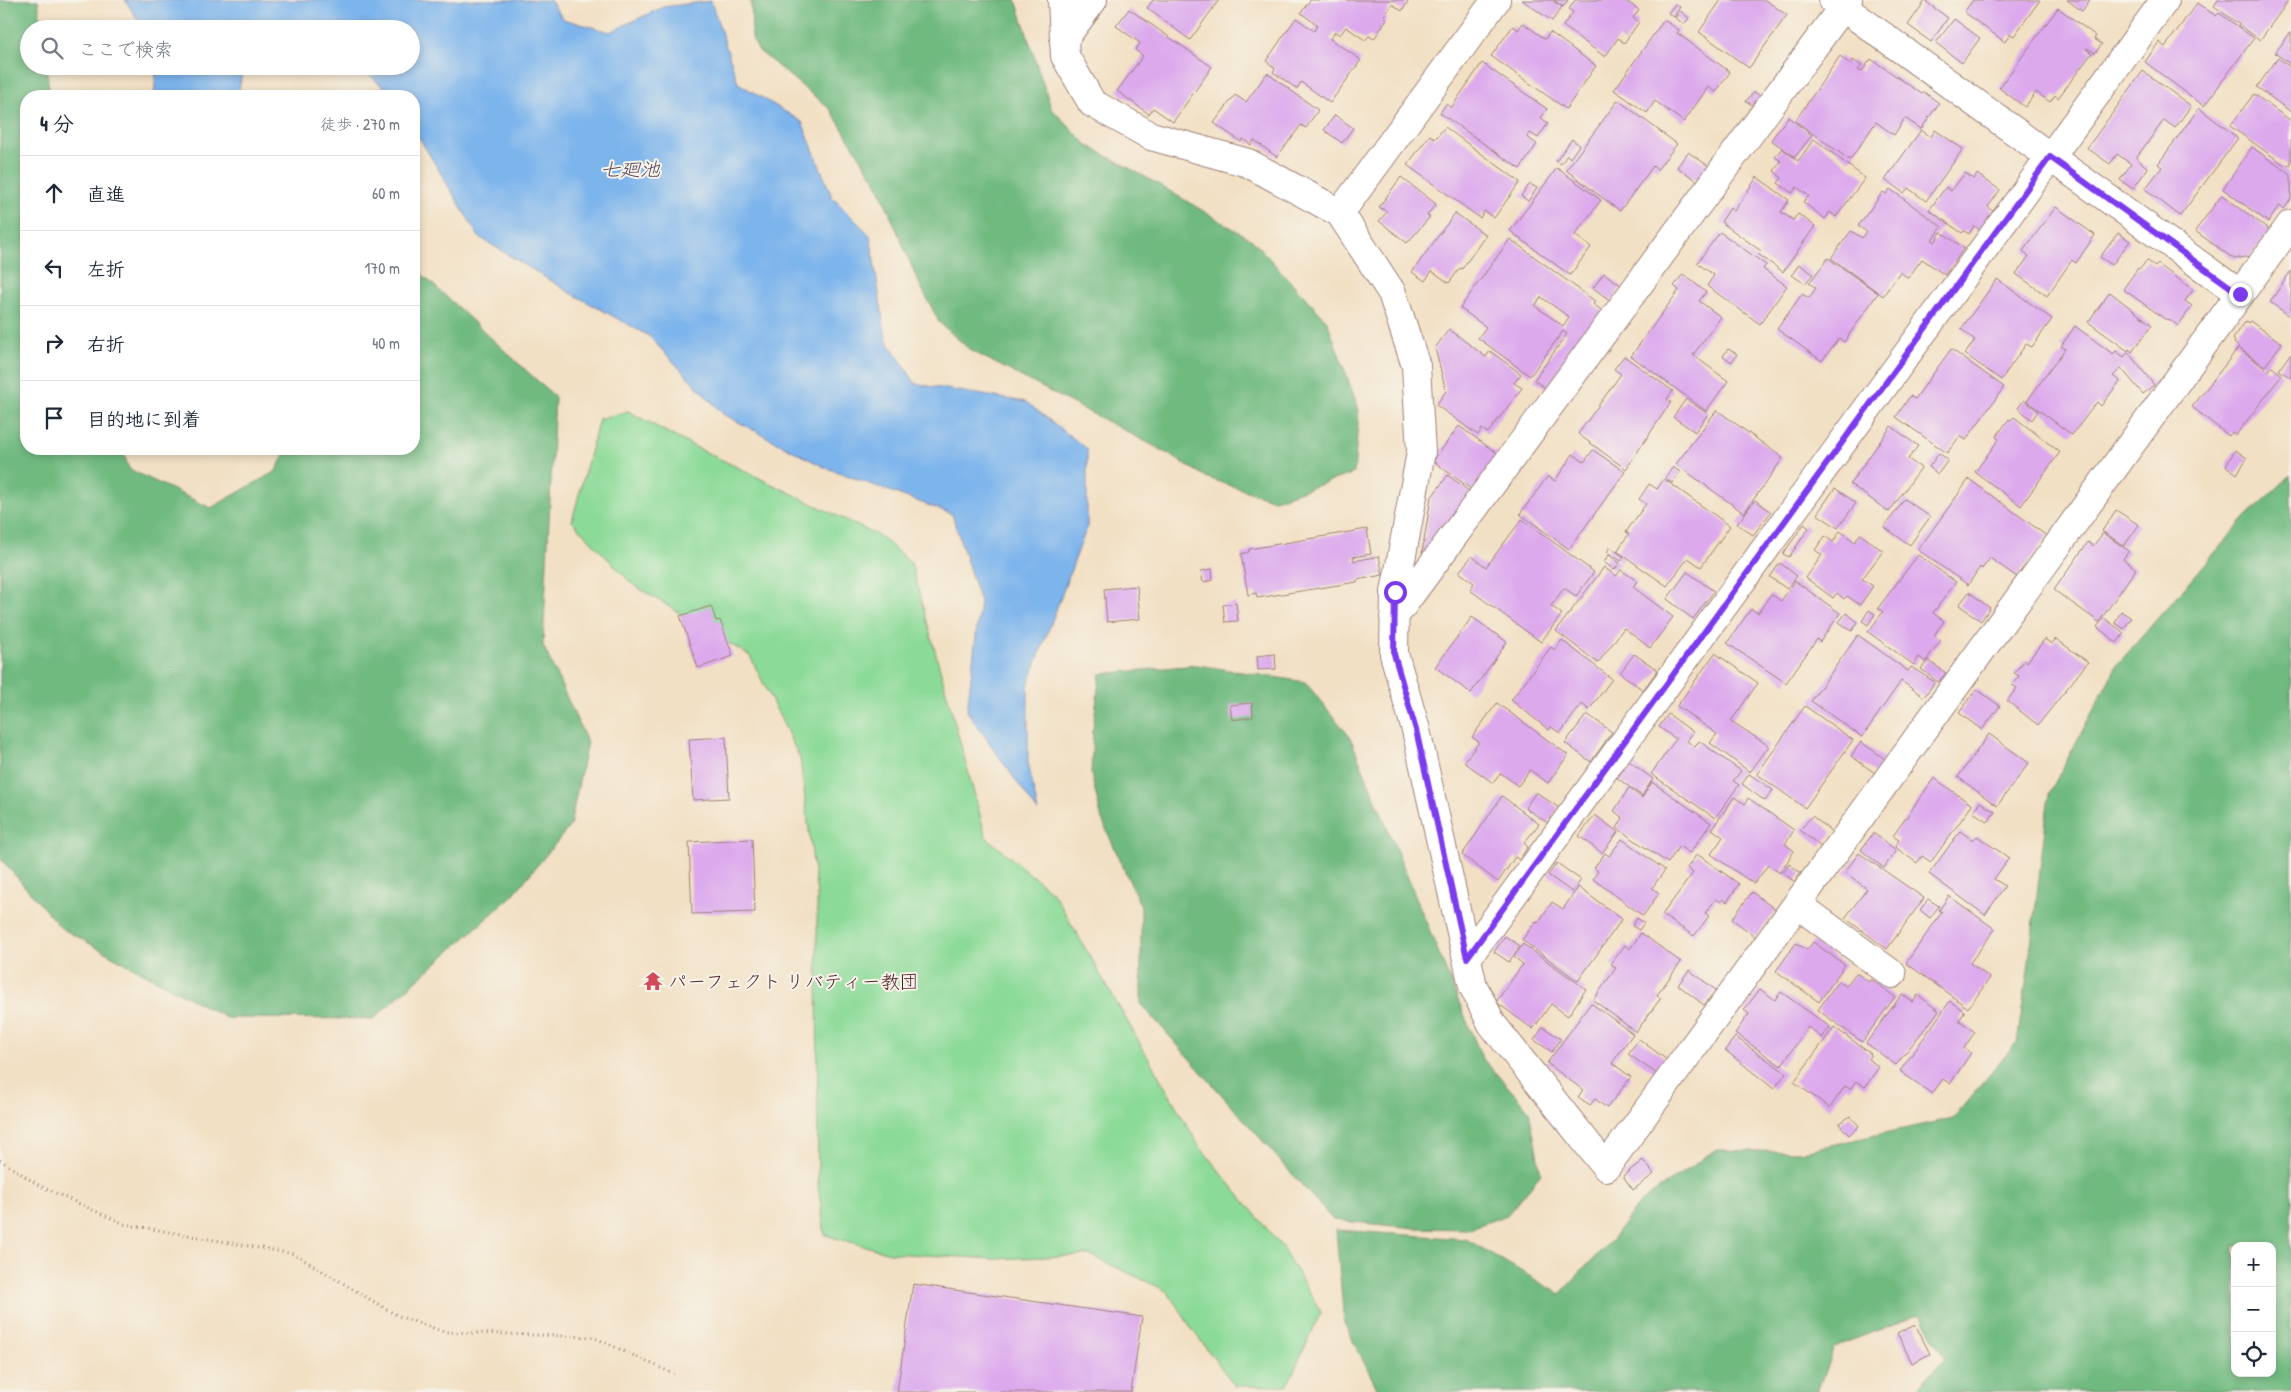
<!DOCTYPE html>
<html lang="ja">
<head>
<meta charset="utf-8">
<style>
  :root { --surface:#fff; --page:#f2f2f3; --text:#1f2937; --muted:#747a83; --line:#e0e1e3 }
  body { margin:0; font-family:"Patrick Hand","Klee One",sans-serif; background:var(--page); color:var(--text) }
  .controls { position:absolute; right:15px; bottom:15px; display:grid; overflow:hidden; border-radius:10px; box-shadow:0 2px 8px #0003 }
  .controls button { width:45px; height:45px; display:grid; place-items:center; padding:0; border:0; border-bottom:1px solid var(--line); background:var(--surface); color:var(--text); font:25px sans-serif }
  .stop { position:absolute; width:15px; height:15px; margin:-11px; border:4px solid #7c3aed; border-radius:50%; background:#fff }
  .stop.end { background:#7c3aed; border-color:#fff; box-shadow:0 1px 5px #0008 }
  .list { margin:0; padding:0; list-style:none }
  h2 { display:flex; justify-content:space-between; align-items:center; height:65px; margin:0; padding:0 20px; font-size:21px }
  h2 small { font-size:16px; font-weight:400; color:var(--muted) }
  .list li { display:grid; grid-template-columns:32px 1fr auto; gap:15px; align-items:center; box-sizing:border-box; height:75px; padding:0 20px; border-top:1px solid var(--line) }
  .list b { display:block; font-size:19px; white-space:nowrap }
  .list em { font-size:16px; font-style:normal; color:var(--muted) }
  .icon { flex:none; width:28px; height:28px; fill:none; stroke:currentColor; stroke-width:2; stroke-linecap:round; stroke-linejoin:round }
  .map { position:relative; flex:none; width:2291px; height:1392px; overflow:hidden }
  .search { position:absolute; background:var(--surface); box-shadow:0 2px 8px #0003; left:20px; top:20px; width:400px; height:55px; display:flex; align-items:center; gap:12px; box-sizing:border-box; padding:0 18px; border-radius:28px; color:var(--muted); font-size:19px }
  .panel { position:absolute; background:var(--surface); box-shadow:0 2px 8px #0003; left:20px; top:90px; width:400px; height:365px; border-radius:20px }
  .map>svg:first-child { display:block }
  .green { fill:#8bda98; stroke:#6a7c62 }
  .forest { fill:#70ba80; stroke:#5d6c56; fill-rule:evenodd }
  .water { fill:#7cb4ec; stroke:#636a8c }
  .building { fill:#dca9ed; fill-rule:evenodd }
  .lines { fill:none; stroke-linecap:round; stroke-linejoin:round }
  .street-casing { stroke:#9e8078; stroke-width:30 }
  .secondary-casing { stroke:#9e8078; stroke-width:30 }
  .path { stroke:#9e8078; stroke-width:3; stroke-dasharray:1 4; stroke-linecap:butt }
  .street { stroke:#fff; stroke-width:28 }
  .secondary { stroke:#fff; stroke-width:28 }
  .route { stroke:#7c3aed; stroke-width:6 }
  .labels { text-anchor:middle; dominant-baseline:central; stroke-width:4; stroke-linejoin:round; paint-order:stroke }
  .poi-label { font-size:19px; fill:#4a1f2b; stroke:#f7f3e8; text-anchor:start }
  .water-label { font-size:20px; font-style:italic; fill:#594c65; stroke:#f7f3e8 }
</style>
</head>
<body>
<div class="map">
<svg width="2291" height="1392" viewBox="0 0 2291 1392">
  <rect width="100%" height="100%" fill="#f7f3e8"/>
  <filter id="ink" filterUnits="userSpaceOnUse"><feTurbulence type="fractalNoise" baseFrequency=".02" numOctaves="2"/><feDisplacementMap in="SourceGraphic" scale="10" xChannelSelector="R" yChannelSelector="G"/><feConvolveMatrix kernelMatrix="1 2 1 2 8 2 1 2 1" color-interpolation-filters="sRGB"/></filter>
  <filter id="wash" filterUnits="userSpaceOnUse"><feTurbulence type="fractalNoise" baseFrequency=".0096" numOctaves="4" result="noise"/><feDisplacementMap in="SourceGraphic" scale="20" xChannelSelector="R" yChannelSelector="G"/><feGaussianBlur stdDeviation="1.12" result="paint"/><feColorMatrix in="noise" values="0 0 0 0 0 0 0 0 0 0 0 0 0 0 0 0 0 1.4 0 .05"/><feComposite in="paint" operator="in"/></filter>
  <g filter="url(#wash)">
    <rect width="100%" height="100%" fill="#f2e0c4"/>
    <path class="green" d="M628 411 681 440 881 537 911 563 986 837 1054 894 1199 1146 1282 1247 1321 1312 1287 1386H1235L1194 1332 1167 1291 1090 1255 996 1259 890 1253 825 1235 818 1186 817 895 800 758 750 656 632 584 572 521 599 419Z"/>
    <path class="forest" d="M0 0H38L42 29H29V66H46L50 96H26V449H122L129 469 211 508 276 471 287 449H414V267L555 397 543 645 587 742 570 826 512 896 373 1019 226 1018 61 928 0 858Z
      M751 0H1016L1051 108 1087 145 1151 180 1252 240 1327 321 1359 410 1354 473 1274 500 1208 478 1158 448 970 350 939 322 917 279 878 185 830 109 758 50 752 38Z
      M2291 475V1392H1913L1945 1359 1921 1314 1834 1347 1817 1392H1379L1344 1323 1336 1230 1466 1239 1560 1294 1613 1238 1643 1200 1715 1150 1799 1152 1953 1118 2017 1042 2028 970 2049 794 2117 665 2245 518ZM2235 1246H2272V1373H2235Z
      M1197 665 1305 682 1350 737 1482 1058 1529 1110 1541 1174 1507 1215 1468 1229 1415 1228 1333 1220 1141 1004V907L1102 820 1091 774 1093 729 1100 674Z"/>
    <path class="water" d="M125 0H550L563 19 610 32 663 7 711 1 738 83 802 122 832 197 870 235 886 339 916 384 1026 402 1087 449V527L1028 685V762L1038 812 967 711 980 602 952 514 824 467 723 414 649 336 569 292 479 237 414 129V96H394L359 66H411V29H144Z
      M154 66H243L238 96H154L156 74Z"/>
    <g id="blocks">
      <path class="building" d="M1153 0H1219L1190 40 1147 8Z
        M1310 0H1409L1402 11 1392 4 1384 17 1387 19 1374 39 1369 36 1365 40 1346 27 1340 35 1335 32 1330 39 1361 60 1330 103 1301 82 1297 89 1273 72 1275 68 1266 61 1296 18 1314 31 1317 25 1301 13Z
        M1522 0H1552L1562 7 1552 21Z
        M1554 0H1568L1563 7Z
        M1575 0H1625L1639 10 1633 18 1639 22 1624 43 1618 38 1605 57 1563 26 1573 12 1569 9Z
        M1721 0H1765L1787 15 1749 68 1699 32Z
        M1973 0H2040L2014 36 2010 34 2005 42 1964 12Z
        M2067 0H2090L2082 11Z
        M2218 0H2289L2260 40 2214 6Z
        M1925 1 1948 18 1931 42 1908 25Z
        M2197 3 2216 16 2219 13 2254 38 2204 106 2145 62 2159 42 2165 47Z
        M1675 4 1680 7 1674 17 1668 13Z
        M2058 8 2096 36 2094 39 2102 44 2095 53 2088 48 2086 49 2092 53 2058 98 2055 95 2050 102 2036 92 2025 107 1999 88Z
        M1129 9 1212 67 1173 122 1153 108 1149 114 1117 91 1143 56 1135 50 1140 43 1116 26Z
        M1680 11 1689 18 1684 24 1675 18Z
        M1954 19 1980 38 1962 63 1936 43Z
        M1664 20 1679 30 1677 33 1730 72 1716 92 1708 87 1684 122 1655 101 1647 113 1614 90Z
        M1523 23 1545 39 1550 32 1596 66 1566 109 1491 56 1513 26 1518 30Z
        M2291 32V65L2275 53Z
        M1840 56 1850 64 1853 60 1862 66 1858 70 1861 72 1871 59 1922 94 1924 92 1939 103 1921 129 1905 118 1894 135 1876 122 1850 160 1795 121Z
        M2278 58 2291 68V112L2257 87Z
        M1482 63 1547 109 1541 118 1548 123 1538 138 1530 133 1527 137 1537 144 1520 169 1440 113 1446 104 1451 108Z
        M2143 71 2191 106 2175 128 2164 120 2136 158 2148 168 2133 189 2120 180 2131 164 2117 154 2110 164 2087 148Z
        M1267 73 1318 110 1306 128 1301 125 1277 157 1254 140 1251 145 1243 139 1241 142 1214 123 1235 95 1246 102Z
        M1754 92 1762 97 1755 107 1746 101Z
        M2254 94 2291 121V166L2288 164 2286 166 2230 126Z
        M1618 100 1677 144 1657 170 1653 166 1620 211 1566 170Z
        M2199 108 2238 138 2180 216 2145 189 2162 167 2158 164Z
        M1335 115 1353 128 1342 143 1324 130Z
        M1788 117 1812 135 1795 157 1771 140Z
        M1445 127 1520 182 1494 218 1484 211 1480 218 1407 165 1430 135 1435 139Z
        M1921 130 1931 137 1935 130 1963 149 1926 201 1908 188 1904 193 1885 180Z
        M1572 139 1579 145 1570 158 1567 155 1561 164 1556 161Z
        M1814 139 1865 178 1836 217 1830 212 1825 219 1803 202 1809 196 1797 187 1792 193 1778 183 1782 178 1774 171 1781 161 1775 157 1782 148 1798 161Z
        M2252 147 2291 175V199L2284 209 2279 206 2268 222 2223 189Z
        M1688 152 1710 167 1699 182 1677 167Z
        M1557 168 1601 200 1575 235 1591 247 1570 275 1510 231Z
        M1965 173 1974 179 1977 174 2000 190 1988 207 1993 211 1980 230 1974 226 1969 234 1964 231 1962 233 1929 210 1946 187 1951 191Z
        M1401 177 1436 204 1427 215 1430 217 1407 243 1379 221 1387 212 1379 207Z
        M1757 177 1789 200 1781 212 1793 220 1798 214 1815 226 1783 272 1758 254 1761 251 1721 222 1730 208 1734 211Z
        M1530 184 1537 188 1528 201 1521 196Z
        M1890 189 1942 227 1932 240 1935 242 1941 232 1964 248 1945 275 1922 259 1908 278 1900 272 1883 296 1831 258 1851 231 1862 238 1867 232 1858 226 1883 192 1886 194Z
        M2222 195 2270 230 2251 256 2234 259 2195 231Z
        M2056 207 2095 235 2076 263 2072 260 2047 296 2016 274 2029 256 2023 251Z
        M1455 213 1486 235 1462 269 1460 268 1449 283 1432 271 1425 281 1412 272Z
        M1720 232 1766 265 1763 269 1787 286 1760 324 1707 286 1714 275 1697 263Z
        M2118 233 2130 241 2112 265 2100 257Z
        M1510 239 1595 301 1593 304 1604 312 1548 390 1534 380 1567 334 1563 331 1530 376 1478 338 1486 327 1460 308ZM1541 297 1569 317 1563 326 1535 306Z
        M1828 258 1878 293 1844 342 1839 338 1822 361 1777 329 1802 294 1809 298 1816 288 1809 283Z
        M2147 260 2155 267 2158 264 2193 290 2185 301 2192 306 2178 326 2171 320 2165 319 2123 289 2138 268 2140 269Z
        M1799 264 1813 274 1805 284 1792 275Z
        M2291 271V317L2270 302Z
        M1604 273 1622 286 1611 301 1593 288Z
        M1683 274 1706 292 1699 301 1721 317 1693 355 1728 381 1706 411 1631 356 1679 290 1674 286Z
        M1997 279 2052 319 2032 347 2026 344 2001 380 1965 354 1975 340 1961 329Z
        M2110 292 2152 325 2132 352 2129 349 2128 351 2088 322Z
        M2246 321 2248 323 2250 321 2282 343 2265 366 2240 349 2268 371 2272 367 2282 375 2236 435 2232 432 2229 436 2192 407 2239 347 2234 343 2235 341 2233 339Z
        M2075 326 2113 354 2116 351 2124 357 2128 352 2154 385 2143 394 2121 368 2113 376 2120 381 2101 406 2097 402 2072 435 2027 401 2065 349 2061 346Z
        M1449 329 1486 357 1490 351 1521 374 1514 383 1522 388 1488 433 1482 429 1478 435 1436 405 1446 391 1435 348Z
        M1728 349 1737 354 1732 362 1723 356Z
        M1951 349 2004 387 1966 440 1960 436 1947 453 1896 417 1910 396 1915 399Z
        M2290 354 2291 355V378L2279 370Z
        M1624 356 1673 391 1667 399 1671 402 1626 469 1578 434 1621 374 1614 369Z
        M1686 399 1708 414 1695 432 1673 417Z
        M2024 400 2038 411 2032 420 2018 408Z
        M1717 410 1783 458 1744 513 1676 464Z
        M2014 417 2060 452 2021 506 1975 472 1999 439 1996 437 2009 419 2011 420Z
        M1459 426 1501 456 1475 492 1433 461Z
        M1891 426 1918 446 1908 459 1921 468 1889 512 1850 484Z
        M1593 450 1625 472 1569 549 1520 514 1548 476 1555 481 1573 454 1584 462Z
        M2235 450 2247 458 2237 474 2226 466Z
        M1939 453 1948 460 1938 474 1929 467Z
        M1673 467 1680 472 1672 483 1665 478Z
        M1448 475 1473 494 1431 554 1422 553 1431 498Z
        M1664 479 1730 526 1701 567 1688 558 1667 586 1617 551 1629 534 1626 532 1646 504 1639 499 1649 484 1657 489Z
        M1969 479 2047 536 2017 577 1990 558 1982 569 1980 567 1968 585 1918 550Z
        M1835 488 1856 503 1838 528 1817 514Z
        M1905 499 1930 517 1910 545 1884 527Z
        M1755 500 1771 512 1753 535 1737 524Z
        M2116 510 2139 525 2124 546 2102 531Z
        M1522 519 1594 572 1576 596 1564 588 1551 606 1562 614 1541 642 1470 590 1474 583 1459 572 1472 556 1486 567Z
        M1804 524 1809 528 1789 557 1783 554Z
        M1367 529 1371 554 1353 557 1354 561 1379 556 1383 575 1357 580V582L1257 598 1256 593 1248 595 1241 554 1249 552V549Z
        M1840 531 1855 542 1860 534 1883 551 1862 579 1873 586 1860 605 1847 596 1844 599 1837 593 1833 598 1806 578 1822 555 1815 550 1825 536 1833 542Z
        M2103 533 2129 551 2123 559 2136 569 2099 622 2054 590 2088 542 2093 546Z
        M1610 547 1624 557 1621 561 1607 552Z
        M1609 555 1620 563 1614 570 1604 562Z
        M1918 555 1956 582 1933 613 1944 621 1934 635 1941 640 1925 662 1919 657 1914 665 1868 632 1883 612 1878 608Z
        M1780 563 1797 576 1787 589 1770 577Z
        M1604 567 1616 576 1621 570 1637 581 1633 587 1673 617 1650 648 1624 628 1598 663 1556 631Z
        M1212 569 1213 580 1203 582 1201 571Z
        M1687 572 1714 591 1693 619 1667 599Z
        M1795 581 1840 613 1820 642 1817 639 1786 683 1727 643 1751 609 1758 613 1771 594 1781 601Z
        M1137 586 1140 619 1107 622 1104 589Z
        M1969 592 1990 608 1981 621 1959 605Z
        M1236 603 1238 621 1225 622 1223 605Z
        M711 606 716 621 720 620 733 656 698 668 680 616Z
        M1869 610 1875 614 1868 625 1862 621Z
        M2121 611 2131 618 2124 629 2115 623Z
        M1846 613 1858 622 1852 631 1839 622Z
        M1472 617 1507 642 1471 693 1435 667Z
        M2104 618 2124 633 2117 643 2097 627Z
        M1858 635 1908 671 1911 667 1935 682 1924 697 1901 681 1862 737 1811 701Z
        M2045 639 2051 644 2056 639 2088 662 2038 725 2007 701 2017 688 2012 685 2019 676 2014 673 2025 660 2027 662Z
        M1562 640 1612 679 1589 710 1582 704 1560 733 1551 727 1549 730 1511 700 1551 647 1555 650Z
        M1715 653 1758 683 1731 721 1769 746 1750 772 1710 743 1717 734 1677 706Z
        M1275 654 1276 669 1258 670 1257 656Z
        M1634 654 1658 670 1643 690 1620 673Z
        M1928 660 1946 673 1938 682 1921 669Z
        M1977 689 2000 706 1982 730 1959 713Z
        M1252 703 1253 717 1232 720 1230 705Z
        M1497 703 1568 755 1548 783 1530 770 1518 786 1501 773 1493 783 1464 762 1479 742 1472 737Z
        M1805 706 1853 740 1805 808 1757 774Z
        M1587 714 1612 732 1591 762 1565 743Z
        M1668 714 1693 732 1687 741 1695 747 1699 741 1741 771 1733 781 1739 785 1715 818 1651 774 1676 739 1659 727Z
        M1989 734 2029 763 1997 806 1958 777Z
        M726 737 729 798 693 800 689 739Z
        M1861 742 1885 759 1875 773 1851 756Z
        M1629 761 1653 779 1642 796 1617 778Z
        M1749 774 1773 790 1765 801 1742 784Z
        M1934 778 1972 805 1931 862 1922 856 1917 863 1895 847 1899 840 1893 836Z
        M1652 782 1711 823 1690 853 1679 846 1668 863 1617 828 1623 818 1614 811 1629 788 1642 798Z
        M1536 792 1559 808 1548 823 1525 808Z
        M1502 796 1539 824 1524 843 1528 847 1519 860 1515 857 1498 882 1462 855Z
        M1734 797 1745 804 1748 798 1794 830 1785 844 1794 851 1780 873 1768 865 1754 884 1711 854 1723 837 1712 829Z
        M1980 802 1995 812 1988 822 1973 812Z
        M1595 815 1618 832 1602 853 1579 836Z
        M1812 816 1832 832 1821 847 1800 830Z
        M1960 831 1973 840 1977 836 2009 858 1994 879 2005 886 1985 915 1929 874Z
        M1873 833 1896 850 1884 868 1861 850Z
        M752 839 755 912 692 914 689 842Z
        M1622 839 1665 870 1652 888 1659 893 1643 916 1593 879 1598 871 1594 868 1605 853 1609 856Z
        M1859 853 1924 898 1887 949 1845 918 1867 889 1845 872Z
        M1697 854 1739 884 1727 902 1723 899 1721 902 1716 899 1705 913 1709 916 1694 936 1662 915 1693 873 1687 868Z
        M1557 863 1581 880 1572 892 1548 875Z
        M1789 864 1801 873 1795 882 1783 873Z
        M1578 887 1622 919 1578 981 1522 940 1536 921 1538 923 1552 902 1563 909Z
        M1752 892 1776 910 1756 937 1732 919Z
        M1949 896 1995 929 1970 963 1990 978 1968 1008 1906 963 1942 912 1939 910Z
        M1928 899 1939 906 1930 918 1920 910Z
        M1637 918 1644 923 1639 930 1632 926Z
        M1641 933 1681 962 1657 995 1661 998 1636 1032 1593 1000 1616 968 1611 964 1625 945 1630 949Z
        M1505 936 1520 946 1509 962 1494 952Z
        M1813 942 1845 965 1819 1002 1776 971 1796 943 1807 950Z
        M1523 944 1586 989 1568 1016 1551 1004 1533 1029 1496 1002 1523 964 1514 957Z
        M1689 970 1716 990 1704 1005 1678 985Z
        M1856 973 1869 982 1871 979 1895 997 1862 1042 1818 1010 1838 981 1846 986Z
        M1760 989 1775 1000 1781 992 1830 1027 1822 1038 1808 1027 1781 1066 1735 1033 1749 1014 1744 1010Z
        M1902 994 1913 1002 1918 995 1939 1011 1896 1065 1866 1043Z
        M1950 1001 1965 1012 1959 1020 1975 1032 1964 1048 1971 1053 1950 1084 1943 1079 1932 1094 1900 1071Z
        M1591 1003 1633 1034 1612 1063 1631 1077 1607 1108 1595 1099 1590 1105 1578 1097 1583 1090 1547 1063Z
        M1543 1027 1561 1039 1552 1052 1534 1040Z
        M1834 1027 1871 1054 1868 1059 1879 1067 1865 1087 1856 1081 1850 1089 1845 1086 1830 1108 1794 1082Z
        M1735 1037 1786 1073 1774 1089 1725 1050Z
        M1639 1039 1667 1060 1657 1074 1628 1054Z
        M1850 1116 1859 1126 1849 1135 1839 1124Z
        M1643 1160 1654 1174 1633 1190 1623 1176Z
        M913 1284 1142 1317 1131 1392H897Z
        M1915 1324 1930 1354 1912 1363 1897 1333Z"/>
    </g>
  </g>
  <g filter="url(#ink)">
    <use href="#blocks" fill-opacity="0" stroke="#9e8078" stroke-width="1"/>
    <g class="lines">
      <g class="street-casing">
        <path id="street" d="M1062 0 1065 56 1092 103 1151 136 1248 163 1340 213 1392 293 1416 366 1421 452 1395 592 1394 654 1416 730 1473 986 1492 1024 1606 1167 2291 224
          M1340 213 1496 0
          M1394 617 1848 0
          M1797 904 1892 974
          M1467 958 2165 0"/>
      </g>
      <g class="secondary-casing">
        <path id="secondary" d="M1833 0 2240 294
          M1064 39 1093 0"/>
      </g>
      <path class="path" d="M0 1160 40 1186 124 1224 294 1254 398 1316 445 1332 593 1337 674 1374"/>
      <use href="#street" class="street"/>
      <use href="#secondary" class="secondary"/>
    </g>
  </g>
  <g class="lines" filter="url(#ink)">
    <path class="route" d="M1395 592 1394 654 1416 730 1467 958 2050 157 2240 294"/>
  </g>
  <defs>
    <g id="temple-bare" transform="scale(1.5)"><path d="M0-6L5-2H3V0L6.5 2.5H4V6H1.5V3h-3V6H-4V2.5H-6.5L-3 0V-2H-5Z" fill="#d1495b" stroke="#f7f3e8" stroke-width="2.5" paint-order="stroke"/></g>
  </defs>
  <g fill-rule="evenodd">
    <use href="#temple-bare" x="653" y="981"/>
  </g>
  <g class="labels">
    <g class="poi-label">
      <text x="668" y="981">パーフェクト リバティー教団</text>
    </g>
    <g class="water-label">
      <text x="630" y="168">七廻池</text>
    </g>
  </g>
</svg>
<div class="controls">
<button>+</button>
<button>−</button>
<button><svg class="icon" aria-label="locate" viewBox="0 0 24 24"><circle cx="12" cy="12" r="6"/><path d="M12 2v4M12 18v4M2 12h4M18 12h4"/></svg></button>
</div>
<div class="stop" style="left:1395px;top:592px"></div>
<div class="stop end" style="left:2240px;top:294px"></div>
<div class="search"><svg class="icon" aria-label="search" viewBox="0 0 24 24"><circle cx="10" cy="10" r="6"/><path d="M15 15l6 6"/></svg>ここで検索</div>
<section class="panel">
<h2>4 分<small>徒歩 · 270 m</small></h2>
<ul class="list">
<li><svg class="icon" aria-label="ahead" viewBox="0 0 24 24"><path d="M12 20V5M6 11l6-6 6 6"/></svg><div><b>直進</b></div><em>60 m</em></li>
<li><svg class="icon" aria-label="left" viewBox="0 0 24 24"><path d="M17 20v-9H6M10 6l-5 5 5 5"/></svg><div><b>左折</b></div><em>170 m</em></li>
<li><svg class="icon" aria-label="right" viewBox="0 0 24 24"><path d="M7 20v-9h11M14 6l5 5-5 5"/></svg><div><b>右折</b></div><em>40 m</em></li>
<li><svg class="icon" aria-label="arrive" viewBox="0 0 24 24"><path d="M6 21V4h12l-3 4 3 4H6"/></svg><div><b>目的地に到着</b></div></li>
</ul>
</section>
</div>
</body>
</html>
